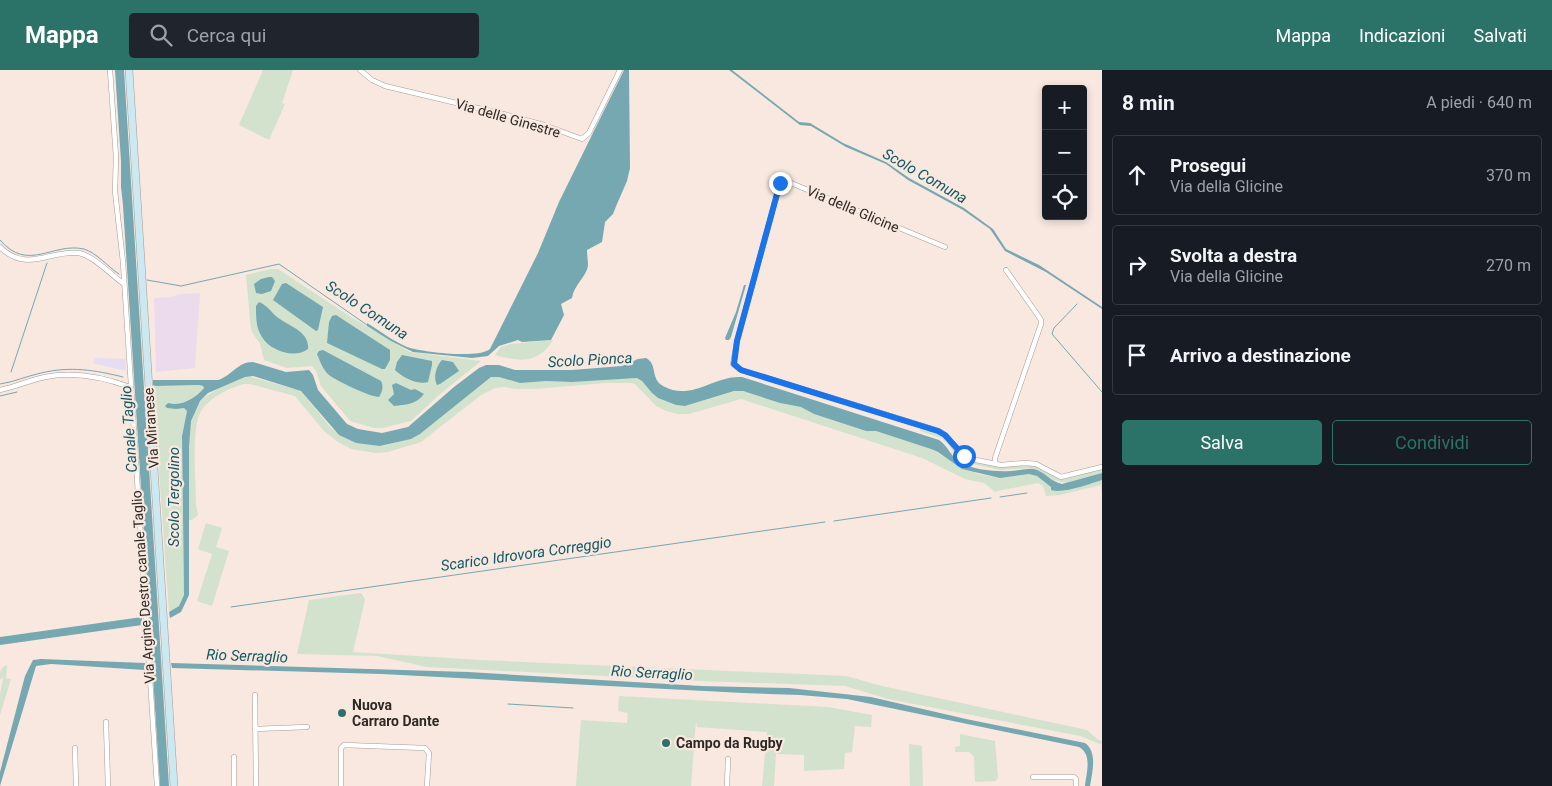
<!DOCTYPE html>
<html lang="it">
<head>
<meta charset="utf-8">
<style>
  :root { --surface:#171b24; --page:#20242c; --text:#f1f3f6; --muted:#9ea1a6; --line:#363941; --accent:#2b7268 }
  body { margin:0; font-family:Roboto,sans-serif; background:var(--page); color:var(--text) }
  .controls { position:absolute; right:15px; top:15px; display:grid; overflow:hidden; border-radius:5px; box-shadow:0 2px 8px #0003 }
  .controls button { width:45px; height:45px; display:grid; place-items:center; padding:0; border:0; border-bottom:1px solid var(--line); background:var(--surface); color:var(--text); font:25px sans-serif }
  .stop { position:absolute; width:15px; height:15px; margin:-11px; border:4px solid #1a73e8; border-radius:50%; background:#fff }
  .stop.end { background:#1a73e8; border-color:#fff; box-shadow:0 1px 5px #0008 }
  .list { margin:0; padding:0; list-style:none }
  h2 { display:flex; justify-content:space-between; align-items:center; height:65px; margin:0; padding:0 20px; font-size:21px }
  h2 small { font-size:16px; font-weight:400; color:var(--muted) }
  .list li { display:grid; grid-template-columns:32px 1fr auto; gap:15px; align-items:center; box-sizing:border-box; height:80px; margin:0 10px 10px; padding:0 10px; border:1px solid var(--line); border-radius:5px }
  .list b { display:block; font-size:19px; white-space:nowrap }
  .list p { margin:0; font-size:16px; white-space:nowrap; color:var(--muted) }
  .list em { font-size:16px; font-style:normal; color:var(--muted) }
  .actions { display:flex; gap:10px; padding:15px 20px }
  .actions a { flex:1; padding:11px 0; border:1px solid var(--accent); border-radius:5px; text-align:center; font-size:18px; color:var(--accent) }
  .actions .main { background:var(--accent); color:#fff }
  .icon { flex:none; width:28px; height:28px; fill:none; stroke:currentColor; stroke-width:2; stroke-linecap:round; stroke-linejoin:round }
  .map { position:relative; flex:none; width:1102px; height:716px; overflow:hidden }
  header { display:flex; align-items:center; gap:30px; box-sizing:border-box; height:70px; padding:0 25px; background:var(--accent); color:#fff }
  header strong { font-size:24px }
  nav { display:flex; gap:28px; margin-inline-start:auto; font-size:18px }
  .search { width:350px; height:45px; background:var(--page); display:flex; align-items:center; gap:12px; box-sizing:border-box; padding:0 18px; border-radius:5px; color:var(--muted); font-size:19px }
  main { display:flex }
  aside { flex:1; background:var(--surface) }
  .map>svg:first-child { display:block }
  .commercial { fill:#ecdbed }
  .industrial { fill:#e6ddf2 }
  .green { fill:#d3e2cc }
  .water { fill:#75a8b1 }
  .lines { fill:none; stroke-linecap:round; stroke-linejoin:round }
  .stream { stroke:#75a8b1; stroke-width:1 }
  .street-casing { stroke:#aa9b93; stroke-width:5.5 }
  .secondary-casing { stroke:#aa9b93; stroke-width:8 }
  .street { stroke:#fff; stroke-width:4.5 }
  .secondary { stroke:#cce8f1; stroke-width:7 }
  .route { stroke:#1a73e8; stroke-width:6 }
  .poi-dot { fill:#2b7268; stroke:#f8e8df; stroke-width:2 }
  .labels { text-anchor:middle; dominant-baseline:central; stroke-width:4.5; stroke-linejoin:round; paint-order:stroke }
  .street-label { font-size:14px; fill:#2f2926; stroke:#f8e8df }
  .poi-label { font-size:14px; font-weight:bold; fill:#2f2926; stroke:#f8e8df; text-anchor:start }
  .water-label { font-size:15px; font-style:italic; fill:#125964; stroke:#f8e8df }
</style>
</head>
<body>
<header>
<strong>Mappa</strong>
<div class="search"><svg class="icon" aria-label="search" viewBox="0 0 24 24"><circle cx="10" cy="10" r="6"/><path d="M15 15l6 6"/></svg>Cerca qui</div>
<nav><a>Mappa</a><a>Indicazioni</a><a>Salvati</a></nav>
</header>
<main>
<div class="map">
<svg width="1102" height="716" viewBox="0 0 1102 716">
  <rect width="100%" height="100%" fill="#f8e8df"/>
  <path class="commercial" d="M200 223 195 298 156 302 154 228 171 227 179 224Z"/>
  <path class="industrial" d="M95 288 125 289 126 301 93 293Z"/>
  <path class="green" d="M263 0H293L282 33 285 34 269 70 239 55Z
    M271 199H278L351 247 410 282 481 291 439 325 411 351 382 358H374L350 351 321 316 316 301 312 296 287 298 264 290 260 274 251 260 246 205Z
    M553 270C539 294 519 292 495 285L501 277 510 274Z
    M248 306 301 321 331 358 345 368 356 373 383 376 411 369 420 364 491 307H499L520 313 545 311 572 312 637 308 642 311 652 323 658 328 676 335 685 336 734 321H743L780 333 801 337 814 344 866 361H876L931 379 978 404 1000 408 1029 404 1037 406 1052 417 1053 421 1066 420 1102 410V425L1101 415 1060 425 1046 426 1043 416 1038 413 993 422 994 421 984 413 965 409 922 388 741 329 689 344H678L666 341 656 336 635 314 631 313H605L534 319H515L504 317 495 318 481 325 421 372 388 382 375 383 351 379 338 372 324 361 295 326 250 314H244C229 318 208 328 200 343 191 362 196 412 196 435L198 445 192 450H189V363C191 333 204 325 229 314 236 311 241 308 248 306Z
    M153 315 161 316 199 315 203 316 204 318C195 330 181 335 166 334L184 338 187 341 182 366 184 525 179 536 169 542Z
    M922 356 943 365 959 384 970 390 997 396 1034 395 1042 398 1059 409 1102 399V403L1066 413 1054 410 1033 398 1000 400 964 392 958 388 948 374 941 368 920 361Z
    M206 453 222 458 216 477 229 481 212 536 197 531 212 484 198 479Z
    M361 523 365 529 364 534 353 582 481 590 846 606 882 616 1087 660 1097 669 1102 671V673L1100 674 1080 666 888 629 845 616 702 611 427 597 377 586 297 584 309 530Z
    M7 595 6 608 11 609 0 645V624L3 608 0 609V602L3 597Z
    M619 626 828 637 872 645 871 657 855 656 852 682 845 683 844 699 804 701V685L776 684 774 716H762L767 662 697 657 696 651 691 716H576L581 650 627 653 628 643 618 641Z
    M960 664 995 671 998 707 996 711 975 712 974 687 969 682H955V677L960 676Z
    M909 674 922 676 923 716H910Z"/>
  <path class="water" d="M115 0H124L169 716H160L123 135 121 117V91Z
    M624 0H629L630 98 627 111 617 134 613 144 605 152 602 172 587 180C587 185 588 191 588 196 586 207 574 215 572 228L561 234 564 245 551 270 522 272 518 270 499 276 488 286 472 288 413 282 391 271 367 256V253C380 261 393 271 407 277 421 282 479 289 490 279L538 183 559 132Z
    M729 0H732L799 52 810 53 843 73 886 92 909 108 964 138 993 159 1006 179 1039 195 1102 237V239L1046 202 1005 181 990 159 963 140 908 110 886 94 846 77 811 56 800 55Z
    M269 207H272L275 211 271 221 262 224 256 223 254 214 261 209Z
    M286 213 323 237 318 260 316 261 273 230 282 214Z
    M744 215H746L731 267 729 270H726L725 268 736 242Z
    M259 232C267 235 271 242 277 247 288 256 310 261 308 279 295 289 270 281 262 267 256 258 256 247 256 236Z
    M336 245 390 280V290L385 299H382L327 273 329 252 332 246Z
    M323 280 381 311C384 317 382 322 379 327 370 327 337 311 329 305 323 300 320 291 317 284L319 281Z
    M402 285 432 291V295L428 312C418 315 403 308 395 300L397 292Z
    M646 288C658 294 650 309 663 316 691 332 714 305 742 307L939 370C948 376 951 387 960 392 973 400 996 402 1011 401 1018 401 1027 398 1034 399 1044 401 1051 412 1062 414L1102 403V410C1089 414 1063 424 1051 420V417L1037 406 1029 404 1000 408 962 399 938 382 931 379 876 361H866L814 344 801 337 780 333 743 321H734L685 336 676 335 658 328 652 323 642 311 637 308 572 312 546 311 520 313 499 307H491L420 364 411 369 380 376 356 373 339 365 301 321 253 306 245 307 208 323 200 331 191 351 189 377V525L181 542 170 548 169 542 179 536 184 525 182 366 187 341 184 338 176 339 167 338 165 336 168 333C181 337 196 328 204 318L203 316 199 315 156 316 153 315V310H218C232 306 237 292 253 292L286 302 309 300 313 305 318 320 347 354 358 359 382 363 408 357 454 317 479 298 486 295H499L515 300H572L622 296 638 289Z
    M442 290 453 292 459 301 440 314 437 315C433 308 436 296 442 290Z
    M396 313 411 320 415 319 424 324C417 334 405 335 394 336L388 330 394 324 392 315Z
    M142 547V555L0 575V567Z
    M41 589 145 593V600L51 594 36 596 0 716V702L25 606 33 590Z
    M171 593 468 602 701 616 789 618 871 627 966 649 1085 673C1098 682 1092 703 1090 716H1085C1086 704 1093 685 1079 677L847 629 800 625 743 623 382 604 172 598Z"/>
  <g class="lines">
    <path class="stream" d="M0 170C28 203 52 172 84 179 97 183 108 197 119 204
      M147 210 181 216 279 194 367 255
      M1077 234 1054 258 1052 264 1102 322
      M11 302 47 193
      M0 314C14 312 27 306 41 303 70 296 95 300 123 307
      M0 326 17 322
      M1000 427 1027 423
      M834 451 991 428
      M231 537 825 452
      M508 634 573 638"/>
    <g class="street-casing">
      <path id="street" d="M110 0 116 87 115 121 123 192 157 716
        M360 0 372 10 385 16 507 45 544 55 582 69 589 63 620 0
        M0 177C27 204 51 179 79 183 94 186 111 205 124 214
        M945 177 791 113H780L737 271 733 294 741 300 939 361 945 365 959 382 971 389 1001 395 1025 393 1036 394 1061 407 1102 397
        M0 320C16 317 30 310 45 307 75 301 103 307 130 317
        M995 394V388L1041 254V250L1037 244 1006 200
        M255 625 256 716
        M106 652 108 716
        M255 659 307 657
        M75 678 76 716
        M234 687V716
        M1033 707H1074L1076 709V716
        M341 716V678L344 675 425 678 429 683 427 716
        M727 716 728 689"/>
    </g>
    <g class="secondary-casing">
      <path id="secondary" d="M129 0 174 716"/>
    </g>
    <use href="#street" class="street"/>
    <use href="#secondary" class="secondary"/>
  </g>
  <g class="lines">
    <path class="route" d="M780 113 737 271 734 294 741 300 938 361 945 365 964 386"/>
  </g>
  <g class="poi-dot">
    <circle cx="342" cy="643" r="5"/>
    <circle cx="666" cy="673" r="5"/>
  </g>
  <g class="labels">
    <g class="street-label">
      <text transform="translate(508 48) rotate(16)">Via delle Ginestre</text>
      <text transform="translate(853 139) rotate(23)">Via della Glicine</text>
      <text transform="translate(151 358) rotate(-94)">Via Miranese</text>
      <text transform="translate(143 517) rotate(-94)">Via Argine Destro canale Taglio</text>
    </g>
    <g class="poi-label">
      <text x="352" y="635">Nuova<tspan x="352" dy="16">Carraro Dante</tspan></text>
      <text x="676" y="673">Campo da Rugby</text>
    </g>
    <g class="water-label">
      <text transform="translate(925 106) rotate(30)">Scolo Comuna</text>
      <text transform="translate(367 240) rotate(33)">Scolo Comuna</text>
      <text transform="translate(590 290) rotate(-3)">Scolo Pionca</text>
      <text transform="translate(129 359) rotate(-94)">Canale Taglio</text>
      <text transform="translate(174 427) rotate(-90)">Scolo Tergolino</text>
      <text transform="translate(526 484) rotate(-8)">Scarico Idrovora Correggio</text>
      <text transform="translate(247 586) rotate(2)">Rio Serraglio</text>
      <text transform="translate(652 603) rotate(3)">Rio Serraglio</text>
    </g>
  </g>
</svg>
<div class="controls">
<button>+</button>
<button>−</button>
<button><svg class="icon" aria-label="locate" viewBox="0 0 24 24"><circle cx="12" cy="12" r="6"/><path d="M12 2v4M12 18v4M2 12h4M18 12h4"/></svg></button>
</div>
<div class="stop" style="left:964px;top:386px"></div>
<div class="stop end" style="left:780px;top:113px"></div>
</div>
<aside>
<h2>8 min<small>A piedi · 640 m</small></h2>
<ul class="list">
<li><svg class="icon" aria-label="ahead" viewBox="0 0 24 24"><path d="M12 20V5M6 11l6-6 6 6"/></svg><div><b>Prosegui</b><p>Via della Glicine</p></div><em>370 m</em></li>
<li><svg class="icon" aria-label="right" viewBox="0 0 24 24"><path d="M7 20v-9h11M14 6l5 5-5 5"/></svg><div><b>Svolta a destra</b><p>Via della Glicine</p></div><em>270 m</em></li>
<li><svg class="icon" aria-label="arrive" viewBox="0 0 24 24"><path d="M6 21V4h12l-3 4 3 4H6"/></svg><div><b>Arrivo a destinazione</b></div></li>
</ul>
<div class="actions"><a class="main">Salva</a><a>Condividi</a></div>
</aside>
</main>
</body>
</html>
